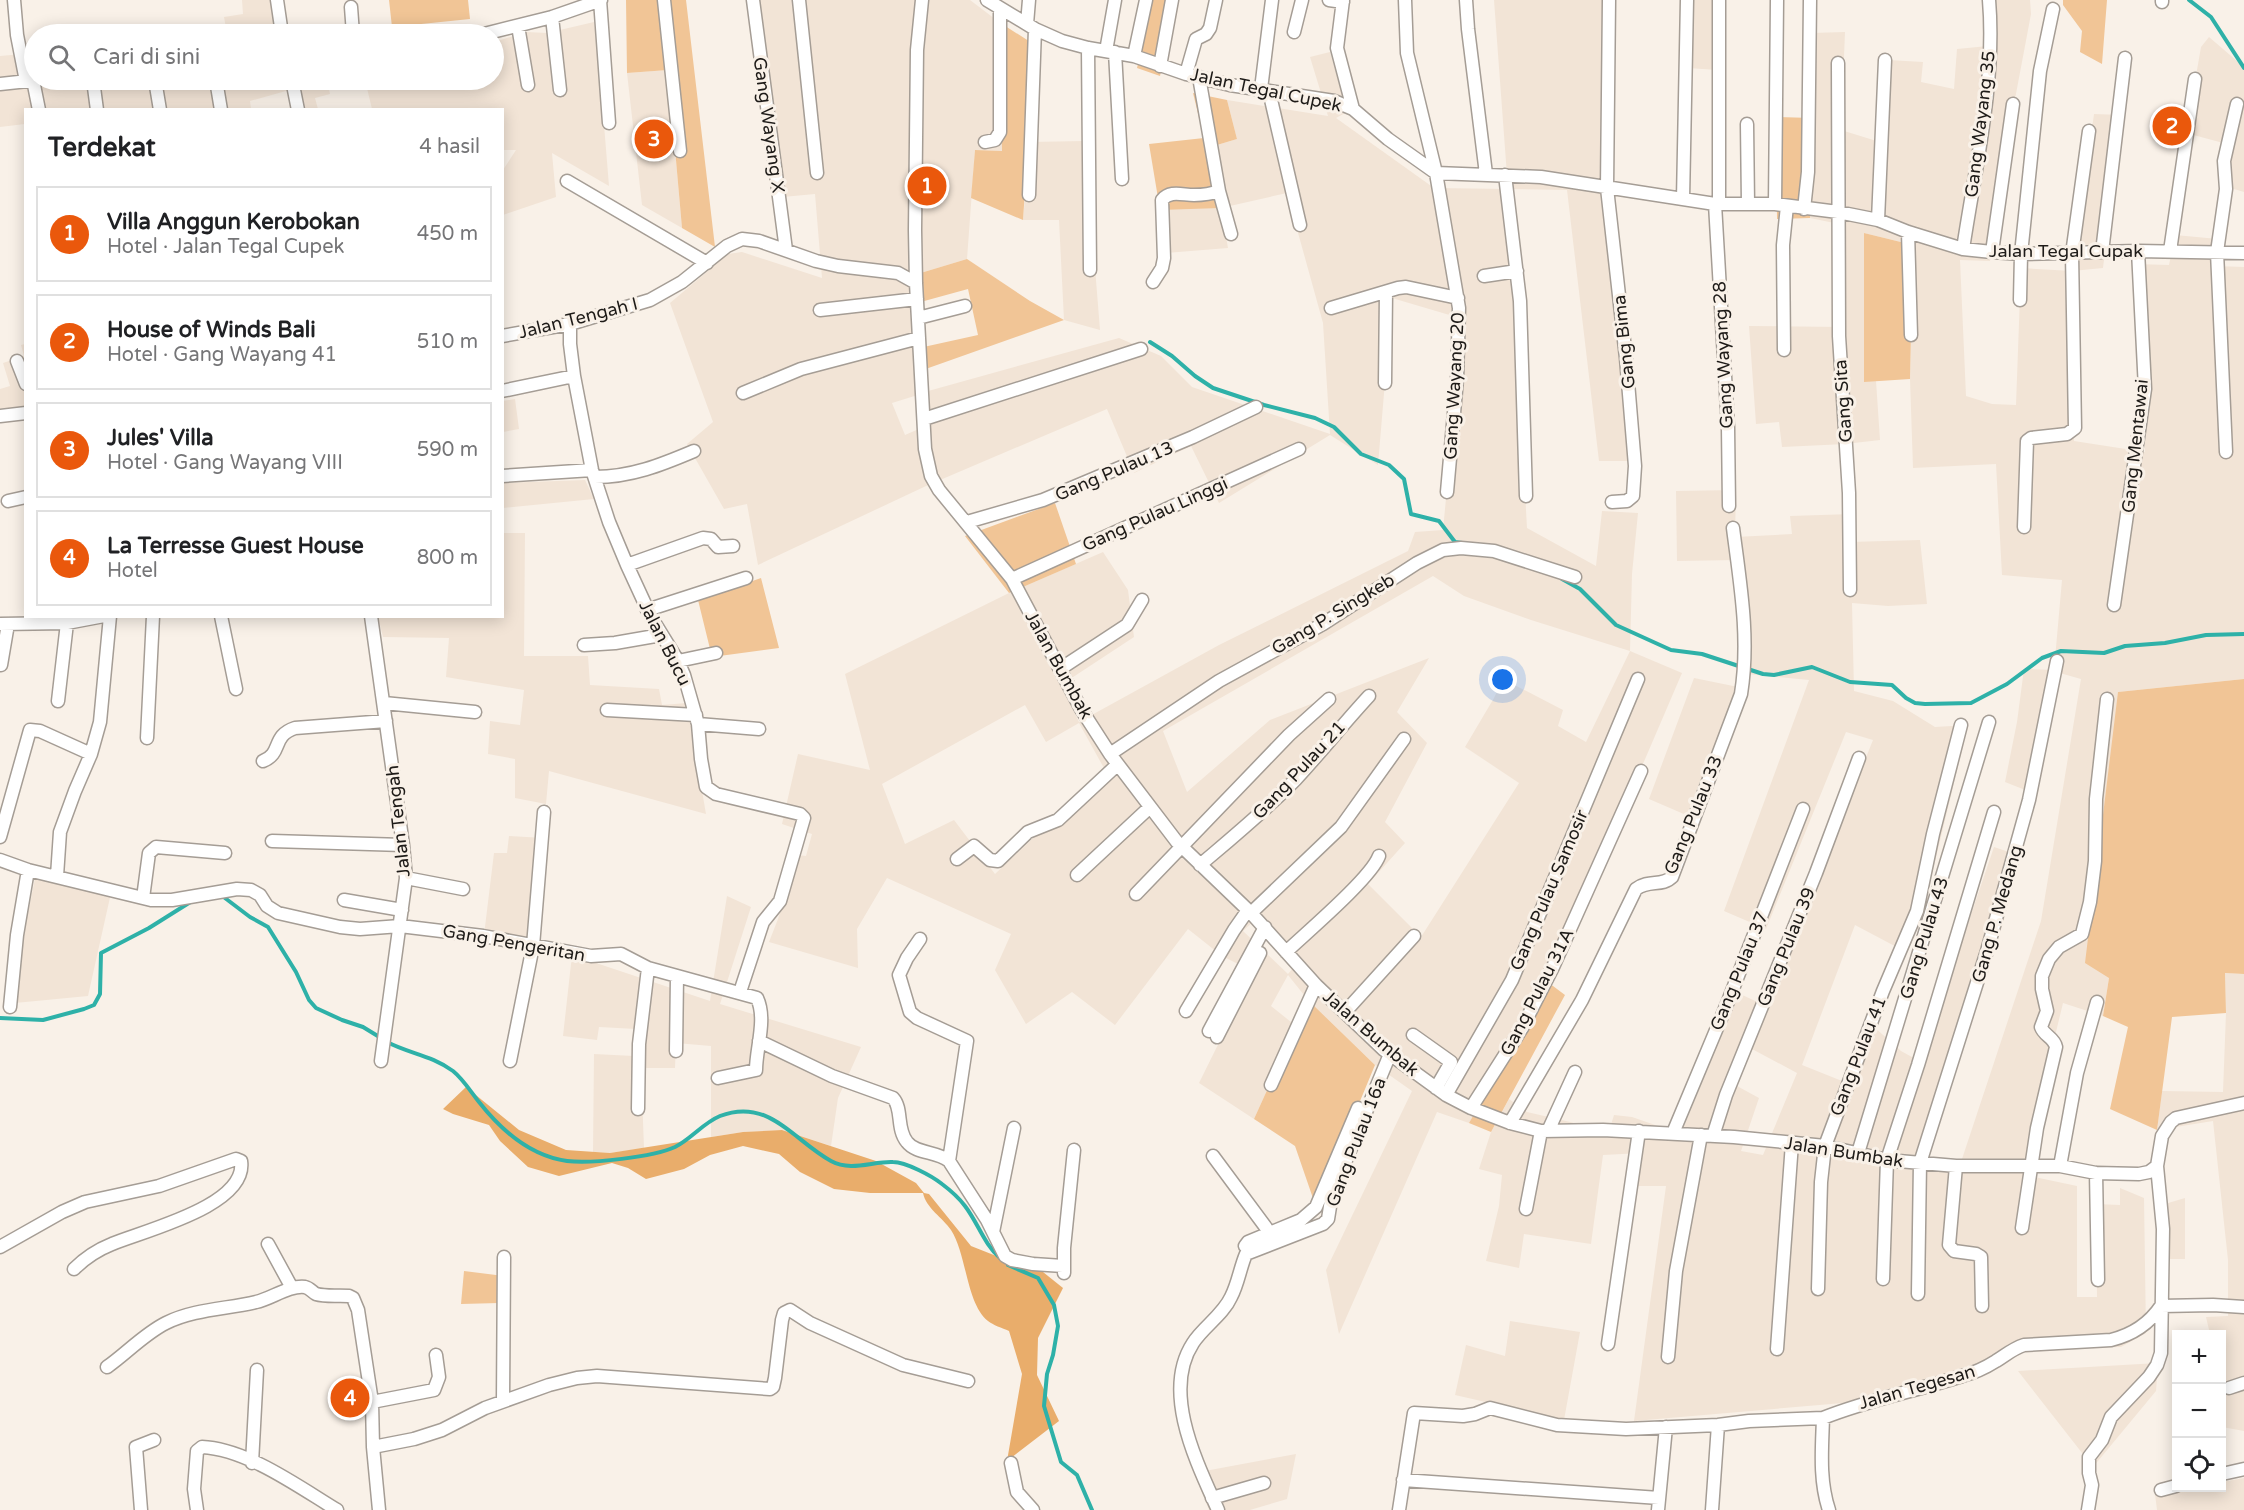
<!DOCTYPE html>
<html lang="id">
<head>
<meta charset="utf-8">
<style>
  :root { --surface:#fff; --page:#f6f6f6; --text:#202124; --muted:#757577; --line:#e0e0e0; --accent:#ea580c }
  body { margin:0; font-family:"Varela Round",sans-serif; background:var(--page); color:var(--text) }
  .controls { position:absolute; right:18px; bottom:18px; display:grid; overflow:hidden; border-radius:0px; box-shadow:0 3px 15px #0003 }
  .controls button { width:54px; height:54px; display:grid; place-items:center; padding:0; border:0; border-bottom:2px solid var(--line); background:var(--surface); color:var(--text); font:30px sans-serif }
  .you { position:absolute; left:1503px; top:680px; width:21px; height:21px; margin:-15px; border:4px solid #fff; border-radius:50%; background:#1a73e8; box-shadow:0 0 0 9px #1a73e833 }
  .badge { display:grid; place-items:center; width:39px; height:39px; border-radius:50%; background:var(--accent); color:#fff; font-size:20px; font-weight:700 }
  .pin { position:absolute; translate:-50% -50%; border:3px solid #fff; box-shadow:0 2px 6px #0006 }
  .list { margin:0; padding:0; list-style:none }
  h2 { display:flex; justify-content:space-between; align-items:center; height:78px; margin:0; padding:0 24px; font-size:26px }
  h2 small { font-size:20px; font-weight:400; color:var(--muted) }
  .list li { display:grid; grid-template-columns:39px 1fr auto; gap:18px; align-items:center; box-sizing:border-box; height:96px; margin:0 12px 12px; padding:0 12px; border:2px solid var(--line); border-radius:0px }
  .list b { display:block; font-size:22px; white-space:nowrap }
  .list p { margin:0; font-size:20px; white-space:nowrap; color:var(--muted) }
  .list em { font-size:20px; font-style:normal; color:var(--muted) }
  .icon { flex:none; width:33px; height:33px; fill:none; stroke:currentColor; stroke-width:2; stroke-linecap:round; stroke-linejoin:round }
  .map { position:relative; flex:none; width:2244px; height:1510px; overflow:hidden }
  .search { position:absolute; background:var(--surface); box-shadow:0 3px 15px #0003; left:24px; top:24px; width:480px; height:66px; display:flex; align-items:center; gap:15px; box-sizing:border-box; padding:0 21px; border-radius:33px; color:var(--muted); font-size:22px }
  .panel { position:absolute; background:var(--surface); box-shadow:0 3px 15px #0003; left:24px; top:108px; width:480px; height:510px; border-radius:0px }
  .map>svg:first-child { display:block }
  .built { fill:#f2e4d6; fill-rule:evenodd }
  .green { fill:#f1c596 }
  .forest { fill:#e9ad6b }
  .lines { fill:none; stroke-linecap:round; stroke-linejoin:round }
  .stream { stroke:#2eb1a8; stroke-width:4 }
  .minor-casing { stroke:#a59d95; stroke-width:15 }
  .minor { stroke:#fff; stroke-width:12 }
  .labels { text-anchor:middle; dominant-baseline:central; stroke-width:6; stroke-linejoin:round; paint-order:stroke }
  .street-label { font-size:18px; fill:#1e1b18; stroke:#f9f1e8 }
</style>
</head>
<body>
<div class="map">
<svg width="2244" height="1510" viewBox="0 0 2244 1510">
  <rect width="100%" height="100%" fill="#f9f1e8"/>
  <path class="built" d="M242 0H281V34H227L224 17 243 14Z
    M747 0H970L999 22 1002 151 975 150 967 259 914 275 921 393 1119 338 1161 356 1192 387 1330 434 1323 323 1287 193 1221 208 1228 248 1166 253 1160 210 1207 148 1237 139 1227 100 1328 116 1310 57 1330 52 1347 112 1336 118 1434 188 1508 189 1494 0H1608L1610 198 1634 461H1599L1567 190 1508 189 1527 528 1596 566 1602 511 1638 513 1632 574 1630 651 1682 673 1549 983 1469 1123 1437 1112 1339 1334 1326 1270 1412 1091 1375 1065 1308 1000 1288 975 1271 1006 1296 1026 1254 1119 1199 1083 1254 972 1222 956 1188 929 1115 1025 1072 992 1026 1024 995 970 1011 934 887 878 857 929 858 968 769 942 778 919 798 855 806 856 812 834 782 824 798 754 870 770 845 674 1009 593 1103 552 1128 590 1134 637 1061 685 1079 722 1219 645 1408 551 1415 532 1443 530 1463 319 1392 298 1378 465 1330 435 1219 503 1191 446 1134 473 1107 409 926 486 758 565 747 504 724 509 687 444 713 422 670 303 728 254 742 252 822 278 815 194 772 198ZM921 394V428L905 435 892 403ZM1433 576 1464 596 1531 620 1630 651 1586 742 1558 726 1563 710 1503 679 1494 698 1465 747 1519 783 1421 937 1368 884 1405 843 1385 822 1427 743 1397 712 1429 658 1270 720 1187 792 1163 731ZM1025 705 1046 742 1079 723 1105 770 995 874 954 820 905 844 882 784ZM1256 919 1298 962 1288 974 1243 931Z
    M1688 0H1718L1717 70 1688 68Z
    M1985 0H2030L2031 14 2009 131 1990 261 1960 260 1966 396 1992 404 2016 405 2021 268 2072 271 2094 114 2122 115 2103 268 2072 271 2074 441 2145 452 2135 264 2169 265 2175 235 2218 239 2215 266 2244 267V679L2118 692 2109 978 2103 1016 2063 1003 2027 1152 2025 1175 2077 1186V1297H2097L2096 1204 2120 1205V1188L2144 1198 2146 1333 2121 1347 2020 1349 1999 1363 1843 1403 1634 1421 1666 1186H1638L1642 1153 1603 1155 1591 1244 1524 1234 1519 1268 1486 1261 1499 1206 1502 1175 1479 1169 1491 1132 1509 1099 1527 1112 1609 1131 1614 1115 1632 1117 1681 1134 1738 993 1766 1006 1873 740 1846 732 1766 929 1724 911 1809 680 1747 674 1737 560 1677 561 1676 491 1736 490 1735 537 1792 534 1790 516 1852 514 1850 542 1920 540 1927 604 1888 606 1852 603 1854 691 1893 701 1935 727 1968 725 1933 870 1906 952 1855 925 1802 1065 1852 1085 1873 1026 1901 1051 1921 1062 1994 847 2021 856 2003 923 1926 1161 1961 1162 2041 921 2081 679 2060 673 2035 794 2005 782 2017 722 2024 669 2054 670 2062 580 2002 575 1996 464 1913 468 1910 379 1913 245 1864 233V381H1876L1880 440 1845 444 1782 447 1779 422 1756 424 1749 326 1841 327 1839 224 1810 218 1812 118 1811 33 1845 32 1841 130 1883 143 1888 60 1923 62 1921 82 1954 89 1957 49 1988 46ZM1752 1049 1797 1073 1763 1155 1741 1151 1759 1098 1737 1086Z
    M594 22 598 51 609 186 552 153 556 197 503 215V170L516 150H503L502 110 372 109 365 80H494V42L526 32 547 33Z
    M2209 37 2244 67V192L2224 186 2227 144 2186 133 2201 47Z
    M34 53V80H290L293 89 327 80 330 94 315 98 318 109H297L293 89 250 101 251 109 26 110 25 124 0 127V56Z
    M668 70 682 228 642 205 627 73Z
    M1084 141 1091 218 1100 330 1064 320 1059 220H1023L1030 142Z
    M25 344V407L0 409V389L10 386 3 363 24 356 21 345Z
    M515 399 519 429 503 432V401Z
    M585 480 594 499 503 508V483Z
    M503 533H525L524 656H588L590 685 659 689 662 705 687 703 706 814 549 771 546 804 515 798V759L488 754 490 721 520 725 524 690 446 677 449 638 383 637 378 617 502 616Z
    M1694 678 1743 688 1730 736 1700 821 1649 799Z
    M509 836 544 838 535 942 484 935 494 853H507Z
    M37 869 113 884 88 996 15 1003 16 971Z
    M727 896 751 907 720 1004 861 1047 838 1098 831 1146 782 1130 743 1132 711 1137V1046L676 1043 675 1068H641L644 1148 610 1153 593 1152 594 1054 634 1056 636 1029 599 1027 597 1040 563 1036 572 955 710 1001Z
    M2225 973 2244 974V1431L2222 1427V1396H2225L2222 1380V1334H2210L2206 1317 2228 1316V1260L2213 1121 2157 1130 2162 1091 2223 1092 2226 1013Z
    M2185 1198V1259H2161L2158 1206Z
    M1510 1321 1580 1332 1564 1420 1455 1395 1466 1345 1505 1356Z
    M2158 1363 2156 1391 2093 1467 2018 1371Z
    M1296 1454 1287 1499 1250 1510H1209L1194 1473Z
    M2244 1478V1510H2157L2155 1494 2193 1488H2222V1482Z"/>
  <path class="green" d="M389 0H468L470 19 392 27Z
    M626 0H686L715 247 682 228 668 70 627 73Z
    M1153 0H1176L1160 76 1137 68Z
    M2063 0H2107L2102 64 2080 52 2082 31 2063 5Z
    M999 22 1035 45 1023 220 971 198 975 150 1002 151Z
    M1193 93 1227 100 1237 139 1207 148 1220 208 1160 210 1149 144 1204 138Z
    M1776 117 1812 118 1810 218 1777 219Z
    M1864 233 1913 245 1910 379 1864 382Z
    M967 259 1030 301 1064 320 920 371 919 348 978 335 968 289 917 303 914 275Z
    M1055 503 1076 564 1009 593 965 536Z
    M761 578 779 648 712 657 698 600Z
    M2244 679V974L2225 973 2226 1013 2172 1017 2157 1130 2110 1109 2128 1027 2103 1016 2109 978 2085 963 2118 692Z
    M1549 983 1565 995 1491 1132 1469 1123Z
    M1308 1000 1375 1065 1316 1207 1295 1146 1254 1119Z
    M464 1271 504 1276 499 1303 461 1304Z"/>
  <path class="forest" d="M466 1087 519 1130 566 1150 610 1153 743 1132 782 1130 876 1161 916 1183 924 1193 929 1194 971 1246 1014 1263 1043 1272 1063 1288 1038 1338 1037 1375 1059 1421 1007 1461 1022 1374 1009 1331C1002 1328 993 1325 988 1321 966 1303 967 1255 951 1230 943 1218 926 1208 923 1193H870L834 1189 800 1172 779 1154 743 1146 710 1155 684 1169 646 1179 628 1168 612 1163 559 1176 528 1167 500 1141 489 1125 453 1114 443 1109Z"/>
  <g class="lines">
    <path class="stream" d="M2189 0 2211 17 2244 68
      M1150 342 1172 356 1195 376 1213 388 1264 405 1315 418 1334 427 1361 454 1389 465 1404 479 1411 514 1439 521 1455 542 1462 543
      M1562 579 1580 589 1616 625 1671 650 1702 654 1763 674 1774 675 1812 667 1850 682 1892 685 1906 698 1915 703 1925 704 1971 703 2007 684 2042 658 2061 651 2104 653 2125 646 2165 643 2206 635 2244 634
      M221 895 250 917 268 927 296 972 309 1000 316 1008 342 1020 363 1027 381 1038
      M0 1018 43 1020 84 1009 94 1005 100 994 101 953 149 928 192 901
      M387 1042C410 1054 431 1055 453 1071 463 1079 471 1092 479 1102 501 1130 531 1156 567 1161 591 1164 653 1157 675 1147 691 1139 703 1123 720 1116 769 1097 794 1141 831 1161 851 1172 873 1161 893 1162 906 1162 932 1176 942 1184 950 1190 959 1198 965 1206 978 1223 984 1244 1000 1258
      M1008 1265 1038 1278 1054 1305 1058 1326 1053 1355 1047 1374 1044 1406 1061 1462 1077 1475 1092 1510"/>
    <g class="minor-casing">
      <path id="minor" d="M14 0 17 35 26 81
        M277 0 282 34
        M600 0 609 123
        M664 0 680 151
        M753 0 786 250
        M799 0 817 173
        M922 0 917 50 915 230 916 283 925 449 931 476 939 490 1012 579 1081 709 1110 754 1177 842 1251 913 1316 985 1384 1050 1446 1095 1471 1108 1510 1123 1541 1131 1603 1130 1734 1137 1825 1146 1887 1160 1956 1166H2060L2096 1173 2139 1174 2149 1172 2157 1166
        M987 0 1035 29 1062 41 1088 48 1134 56 1186 74 1230 85 1334 101 1353 109 1388 139 1436 173 1541 177 1715 204H1775L1838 212 1878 220 1908 232 1963 249 1992 252 2021 254 2138 251 2244 253
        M1329 0 1343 2
        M1343 0 1337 48 1353 109
        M1405 0 1407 53 1436 173 1459 308 1457 379 1447 492
        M1466 0 1468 29 1486 174
        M1609 0 1607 188 1626 358 1635 466 1633 496 1627 501 1612 502
        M1719 0V204
        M2162 2V0
        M351 7 353 34
        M552 17 560 90
        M1027 24 1029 0
        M518 26 528 85
        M1294 32 1302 0
        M484 34 552 17 601 0
        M1088 48 1090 270
        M1106 51 1115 0
        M1115 52 1122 179
        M1134 56 1146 0
        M1838 63 1839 336 1849 493 1850 590
        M1160 66 1172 0
        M1186 74 1196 39 1206 34 1210 28 1216 0
        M1199 77 1219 191 1231 234
        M33 80 39 110
        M93 80 97 110
        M155 80 160 110
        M216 80 221 110
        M292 80 298 110
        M0 84 37 80
        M1261 89 1272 0
        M1269 91 1300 225
        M1747 124 1748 204
        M985 142 995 140 1000 132V8
        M1505 175 1520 301 1526 496
        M567 181 707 263
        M1029 195 1035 29
        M1683 199 1687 0
        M1715 204 1728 427 1729 506
        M1775 204 1777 0
        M1804 209 1808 172 1810 0
        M1878 220 1885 60
        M1908 232 1911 335
        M1963 249C1975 169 1996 81 1989 0
        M2170 251 2195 79
        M1992 252 2013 104
        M2102 252 2125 58
        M1484 276 1517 271
        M1153 282 1162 268 1164 258 1162 200C1170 190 1182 195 1194 195 1203 195 1211 194 1219 191
        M2020 300 2021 254 2040 71 2053 9
        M1331 308 1398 288 1406 287 1458 298
        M820 310 917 299
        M918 318 965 306
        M570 324V344L574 376 592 470 609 522 627 565 651 617 678 661 684 675 698 724 701 759 706 787 716 794 800 814 804 818 780 901 763 922 740 992
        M502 336 570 324 650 300 682 282 727 246 742 239 759 241 816 261 838 266 898 273 916 283
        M1784 350 1783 245 1787 206
        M17 361 26 384
        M1385 383 1386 292
        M502 391 574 376
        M743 393 801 369 919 338
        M0 416 26 413
        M924 419 1141 349
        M2226 452 2217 252 2226 189 2224 161 2237 104
        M502 476 592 470
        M595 477C631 477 661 465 694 451
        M8 501 26 497
        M967 522 1043 500 1193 437 1256 407
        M2024 527 2027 441 2031 438 2067 434 2075 428 2072 254 2089 131
        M627 565 703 538 711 539 718 547 733 546
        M1012 579 1299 449
        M2114 605 2145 389 2138 251
        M647 610 746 578
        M221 616 236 689
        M371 616 403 845 406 878 381 1061
        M0 624 67 623 104 616
        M584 645 615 643 661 635
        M678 661 716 653
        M1 665 8 624
        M1060 669 1127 625 1142 600
        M58 701 67 623
        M384 703 475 712
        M607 710 696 715
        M698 724 759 729
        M147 738 153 616
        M1110 754 1219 681 1323 624 1417 563 1443 550 1461 548 1494 551 1575 577
        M263 761C283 753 271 736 295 728L386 721
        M0 837 30 730 40 731 91 754
        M272 841 403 845
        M957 859 974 846 990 860 998 861 1028 832 1058 820 1117 765
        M0 860 28 870 151 900H172L237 889 251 890 260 895 267 906 278 913 340 927 360 929 400 926 483 936 591 956 621 954 648 968 757 998C767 1019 756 1048 756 1070L718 1078
        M1200 865C1233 837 1266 810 1296 779 1321 752 1344 723 1369 696
        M1077 875 1150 807
        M57 876 60 832 75 791 91 754 100 722 110 616
        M406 878 463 889
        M1136 894 1289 735 1329 699
        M143 898 149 853 156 847 225 853
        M344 900 402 910
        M1251 913 1341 827 1404 739
        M920 939 907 958 899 975 910 1012 917 1018 967 1041 949 1161
        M1286 952C1306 933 1371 878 1379 856
        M10 1007 17 935 28 870
        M1186 1011 1234 930 1248 910
        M1345 1012 1414 936
        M1209 1031 1265 927
        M1413 1035 1451 1062 1436 1088
        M1217 1037 1260 953
        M759 1041 832 1076 893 1098C903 1109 896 1129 907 1142 916 1154 937 1151 949 1161L987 1220 1005 1256 1012 1260 1033 1264 1063 1266
        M676 1051 677 976
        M510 1061 533 946 544 812
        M1271 1085 1316 985
        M1446 1095 1512 980 1638 679
        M1471 1108 1522 1028 1553 967 1641 771
        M638 1109 639 1044 648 968
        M1510 1123 1582 1000 1636 889C1649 879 1662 887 1672 877L1741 694C1750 638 1740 583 1733 528
        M1548 1131 1575 1072
        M1673 1133 1727 1004 1803 809
        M1713 1136 1726 1095 1816 873 1859 758
        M1858 1153 1989 722
        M1213 1156 1270 1233
        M1956 1166 1949 1245 1954 1251 1976 1254 1981 1257 1982 1306
        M2060 1166 2077 1073 2097 1002
        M2096 1173 2098 1280
        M1526 1209 1541 1131
        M2022 1228 2037 1128 2056 1047C2054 1037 2044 1036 2041 1027L2047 1011 2042 989V976L2049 959 2059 947 2082 934 2090 902 2095 861 2096 799 2107 699
        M993 1232 1014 1128
        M268 1244 292 1288
        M1245 1246 1248 1242 1301 1220 1316 1207 1358 1108
        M0 1247 62 1212 85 1202 159 1186 236 1159 241 1161C248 1206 142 1231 112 1244 97 1250 85 1258 74 1269
        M1064 1273V1248L1074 1150
        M1883 1279 1887 1160 1918 1065 1994 812
        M1818 1289 1821 1182 1825 1146 1883 991 1917 911 1933 834 1961 725
        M1918 1294 1920 1163 1987 951 2029 800 2057 661
        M2161 1306 2213 1305 2244 1307
        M1608 1344 1639 1131
        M1777 1349 1792 1143
        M1668 1357 1676 1271 1701 1135
        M107 1367C127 1353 144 1334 166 1323 194 1309 227 1309 256 1302 271 1299 289 1285 305 1287 310 1288 312 1292 316 1294 326 1297 339 1295 349 1296L353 1298 358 1310 372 1402 373 1447 379 1510
        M2229 1388 2244 1383
        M503 1401 504 1257
        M372 1402 434 1390 439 1377 436 1355
        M373 1447 414 1439 442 1430 485 1408 549 1385 577 1378 597 1376 770 1389 773 1387 775 1378 782 1320 784 1313 790 1310 810 1323 903 1365 968 1381
        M252 1463 257 1370
        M1011 1463 1017 1492 1033 1510
        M2222 1474 2244 1469
        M1403 1480 1659 1498
        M2161 1490 2176 1486
        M1212 1498 1264 1483
        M141 1510 136 1447 154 1440
        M197 1510 194 1489 197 1451 202 1447C247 1449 299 1487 337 1510
        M1218 1510C1197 1463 1161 1392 1193 1343 1203 1327 1223 1315 1231 1297 1238 1284 1240 1268 1246 1254L1323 1224 1328 1219 1332 1194 1390 1054
        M1399 1510 1414 1413 1463 1416 1475 1414 1490 1408 1557 1425 1626 1429 1718 1425 1749 1421 1823 1418
        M1658 1510 1666 1427
        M1712 1510 1718 1425
        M1829 1510C1819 1480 1822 1449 1823 1418 1867 1400 1916 1391 1962 1376 1974 1373 1985 1368 1996 1361 2006 1355 2012 1349 2024 1345L2111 1340C2131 1335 2149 1324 2161 1306
        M2088 1510 2092 1485 2089 1473V1457L2102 1440 2111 1417 2149 1377 2157 1365 2161 1353 2163 1229 2157 1166 2162 1136 2171 1122 2176 1118 2244 1103"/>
    </g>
    <use href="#minor" class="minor"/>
  </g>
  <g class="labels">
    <g class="street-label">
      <text transform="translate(1266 90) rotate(12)">Jalan Tegal Cupek</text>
      <text transform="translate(1980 124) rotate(-83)">Gang Wayang 35</text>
      <text transform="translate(769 125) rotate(82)">Gang Wayang X</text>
      <text x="2066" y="251">Jalan Tegal Cupak</text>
      <text transform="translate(578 318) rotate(-14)">Jalan Tengah I</text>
      <text transform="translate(1624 342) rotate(-96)">Gang Bima</text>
      <text transform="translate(1723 355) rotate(-93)">Gang Wayang 28</text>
      <text transform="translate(1454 386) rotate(-87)">Gang Wayang 20</text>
      <text transform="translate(1843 401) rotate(-94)">Gang Sita</text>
      <text transform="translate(2135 446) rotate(-84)">Gang Mentawai</text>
      <text transform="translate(1114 471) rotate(-23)">Gang Pulau 13</text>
      <text transform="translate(1155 514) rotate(-24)">Gang Pulau Linggi</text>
      <text transform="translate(1333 614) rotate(-31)">Gang P. Singkeb</text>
      <text transform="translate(665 643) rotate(63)">Jalan Bucu</text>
      <text transform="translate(1059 665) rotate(61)">Jalan Bumbak</text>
      <text transform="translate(1299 770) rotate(-47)">Gang Pulau 21</text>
      <text transform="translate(1693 815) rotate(-68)">Gang Pulau 33</text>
      <text transform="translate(398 821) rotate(-96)">Jalan Tengah</text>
      <text transform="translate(1549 890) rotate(-67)">Gang Pulau Samosir</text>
      <text transform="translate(1997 914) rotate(-74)">Gang P. Medang</text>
      <text transform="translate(1924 938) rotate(-73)">Gang Pulau 43</text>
      <text transform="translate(514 943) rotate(10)">Gang Pengeritan</text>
      <text transform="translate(1786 947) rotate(-68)">Gang Pulau 39</text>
      <text transform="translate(1739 971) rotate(-68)">Gang Pulau 37</text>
      <text transform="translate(1537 992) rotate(-63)">Gang Pulau 31A</text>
      <text transform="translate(1371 1033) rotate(41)">Jalan Bumbak</text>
      <text transform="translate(1858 1056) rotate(-69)">Gang Pulau 41</text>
      <text transform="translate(1356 1142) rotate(-69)">Gang Pulau 16a</text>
      <text transform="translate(1844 1152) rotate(9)">Jalan Bumbak</text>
      <text transform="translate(1917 1387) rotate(-16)">Jalan Tegesan</text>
    </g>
  </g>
</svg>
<div class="controls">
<button>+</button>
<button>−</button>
<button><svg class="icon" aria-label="locate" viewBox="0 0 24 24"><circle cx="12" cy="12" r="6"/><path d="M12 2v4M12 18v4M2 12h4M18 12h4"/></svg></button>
</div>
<div class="you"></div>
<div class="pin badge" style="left:927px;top:186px">1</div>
<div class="pin badge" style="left:2172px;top:126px">2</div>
<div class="pin badge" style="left:654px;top:139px">3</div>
<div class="pin badge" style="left:350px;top:1398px">4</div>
<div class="search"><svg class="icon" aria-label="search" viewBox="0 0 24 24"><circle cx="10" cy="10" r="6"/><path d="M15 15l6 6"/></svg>Cari di sini</div>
<section class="panel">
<h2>Terdekat<small>4 hasil</small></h2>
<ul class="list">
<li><span class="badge">1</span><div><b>Villa Anggun Kerobokan</b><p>Hotel · Jalan Tegal Cupek</p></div><em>450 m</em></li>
<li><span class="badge">2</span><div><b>House of Winds Bali</b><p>Hotel · Gang Wayang 41</p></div><em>510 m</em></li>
<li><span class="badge">3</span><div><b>Jules' Villa</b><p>Hotel · Gang Wayang VIII</p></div><em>590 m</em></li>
<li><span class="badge">4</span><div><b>La Terresse Guest House</b><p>Hotel</p></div><em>800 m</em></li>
</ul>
</section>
</div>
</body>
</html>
